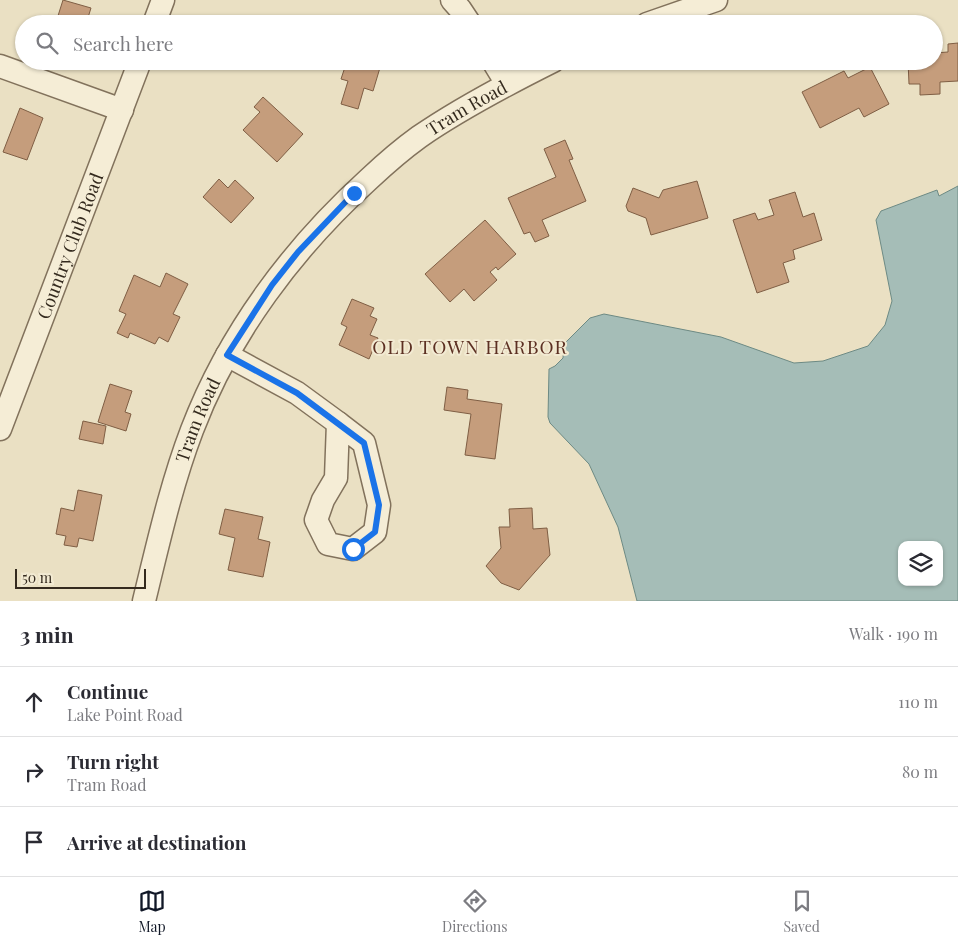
<!DOCTYPE html>
<html lang="en">
<head>
<meta charset="utf-8">
<style>
  :root { --surface:#fff; --page:#f2f2f3; --text:#2b2b33; --muted:#7c7c81; --line:#e1e1e2; --accent:#111827 }
  body { margin:0; font-family:"Playfair Display",serif; background:var(--page); color:var(--text) }
  .controls { position:absolute; right:15px; bottom:15px; display:grid; overflow:hidden; border-radius:10px; box-shadow:0 1px 4px #0004 }
  .controls button { width:45px; height:45px; display:grid; place-items:center; padding:0; border:0; border-bottom:1px solid var(--line); background:var(--surface); color:var(--text); font:25px sans-serif }
  .scale { position:absolute; left:15px; bottom:12px; width:131px; box-sizing:border-box; padding-left:5px; border:2px solid #342a1e; border-top:0; font-size:14px; line-height:18px; white-space:nowrap; color:#342a1e; -webkit-text-stroke:4px #f2ead2; paint-order:stroke }
  .stop { position:absolute; width:15px; height:15px; margin:-11px; border:4px solid #1a73e8; border-radius:50%; background:#fff }
  .stop.end { background:#1a73e8; border-color:#fff; box-shadow:0 1px 5px #0008 }
  .list { margin:0; padding:0; list-style:none }
  h2 { display:flex; justify-content:space-between; align-items:center; height:65px; margin:0; padding:0 20px; font-size:21px }
  h2 small { font-size:16px; font-weight:400; color:var(--muted) }
  .list li { display:grid; grid-template-columns:32px 1fr auto; gap:15px; align-items:center; box-sizing:border-box; height:70px; padding:0 20px; border-top:1px solid var(--line) }
  .list b { display:block; font-size:19px; white-space:nowrap }
  .list p { margin:0; font-size:16px; white-space:nowrap; color:var(--muted) }
  .list em { font-size:16px; font-style:normal; color:var(--muted) }
  .icon { flex:none; width:28px; height:28px; fill:none; stroke:currentColor; stroke-width:2; stroke-linecap:round; stroke-linejoin:round }
  .map { position:relative; flex:none; width:958px; height:601px; overflow:hidden }
  .search { position:absolute; background:var(--surface); box-shadow:0 1px 4px #0004; left:15px; right:15px; top:15px; height:55px; display:flex; align-items:center; gap:12px; box-sizing:border-box; padding:0 18px; border-radius:28px; color:var(--muted); font-size:19px }
  .sheet { height:275px; background:var(--surface) }
  nav { display:flex; justify-content:space-around; align-items:center; box-sizing:border-box; height:70px; border-top:1px solid var(--line); background:var(--surface); font-size:14px; color:var(--muted) }
  nav a { display:grid; justify-items:center; gap:2px }
  nav .on { color:var(--accent) }
  .map>svg:first-child { display:block }
  .water { fill:#a5bdb7; stroke:#6d8a84; fill-rule:evenodd }
  .building { fill:#c59d7c; stroke:#7f5e44 }
  .lines { fill:none; stroke-linecap:round; stroke-linejoin:round }
  .minor-casing { stroke:#82725c; stroke-width:25 }
  .minor { stroke:#f5edd6; stroke-width:22 }
  .route { stroke:#1a73e8; stroke-width:6 }
  .labels { text-anchor:middle; dominant-baseline:central; stroke-width:4; stroke-linejoin:round; paint-order:stroke }
  .street-label { font-size:18px; fill:#342a1e; stroke:#f2ead2 }
  .neighbourhood-label { font-size:19px; letter-spacing:1px; fill:#5c3022; stroke:#f2ead2 }
</style>
</head>
<body>
<div class="map">
<svg width="958" height="601" viewBox="0 0 958 601">
  <rect width="100%" height="100%" fill="#eae0c3"/>
  <path class="water" d="M958 186V601H637L618 527 589 464 550 423 548 417 549 369 555 366 563 358 564 344 590 318 604 314 721 337 794 363 823 361 868 346 885 325 892 301 876 220 881 211 937 190 939 196ZM902 545H939V582H902Z"/>
  <path class="building" d="M63 0 91 8 86 24H72L57 19Z
    M958 43V81L940 82V94L920 95V84H909L908 61H934V53L948 52V44Z
    M347 61H382L373 91 364 88 358 109 341 104 348 81 341 79Z
    M870 67 889 104 864 117 859 108 820 128 802 92 844 71 848 78Z
    M263 97 303 134 277 162 243 130 260 112 254 107Z
    M20 108 43 118 27 160 3 152Z
    M565 140 573 159 569 160 586 201 542 220 549 236 535 242 530 232 524 234 508 198 556 177 544 149Z
    M219 179 228 188 235 180 254 198 231 223 203 197Z
    M697 181 708 218 651 235 646 218 628 211 626 206 633 188 659 198 663 190Z
    M795 192 803 217 814 213 822 240 793 250 795 259 783 263 789 282 757 293 733 220 755 213 758 220 774 215 769 200Z
    M485 220 516 254 498 270 496 267 490 272 497 280 474 301 464 289 450 302 425 274Z
    M166 273 188 284 173 314 180 317 168 342 159 337 155 344 130 333 128 338 117 333 126 314 119 311 134 275 160 287Z
    M352 299 374 308 370 316 377 319 370 335 378 338 369 359 339 345 347 327 341 324Z
    M110 384 132 391 125 412 131 414 126 431 98 422Z
    M447 387 468 390 467 399 502 404 495 459 465 455 471 414 444 410Z
    M83 421 106 426 103 444 79 439Z
    M78 490 102 495 93 541 79 538 77 547 64 545 66 536 56 534 61 508 74 511Z
    M532 508 533 529 547 528 550 555 519 590 501 583 486 566 501 548 499 527H510L509 509Z
    M225 509 263 517 258 539 270 542 263 577 228 570 235 538 219 534Z"/>
  <g class="lines">
    <g class="minor-casing">
      <g id="minor">
        <path d="M452 0 460 9 470 24"/>
        <path d="M154 24 163 0"/>
        <path d="M647 24 716 0"/>
        <path d="M493 61 507 84"/>
        <path d="M0 66 122 110"/>
        <path d="M227 355 297 393 338 423"/>
        <path d="M338 423 364 443 379 505 375 532 353 549 328 544 316 520 323 500 336 478Z"/>
        <path id="s1" d="M0 429 140 61"/>
        <path id="s2" d="M144 601C158 544 171 485 192 430 229 333 293 248 369 179 385 164 401 150 419 137 461 108 507 84 553 61"/>
      </g>
    </g>
    <use href="#minor" class="minor"/>
  </g>
  <g class="lines">
    <path class="route" d="M353 549 375 532 379 505 364 443 297 393 227 355 272 285 298 252 354 193"/>
  </g>
  <g class="labels">
    <g class="street-label">
      <text stroke="none"><textPath href="#s2" startOffset="609">Tram Road</textPath></text>
      <text stroke="none"><textPath href="#s1" startOffset="196">Country Club Road</textPath></text>
      <text stroke="none"><textPath href="#s2" startOffset="189">Tram Road</textPath></text>
    </g>
    <g class="neighbourhood-label">
      <text x="470" y="346">OLD TOWN HARBOR</text>
    </g>
  </g>
</svg>
<div class="controls">
<button><svg class="icon" aria-label="layers" viewBox="0 0 24 24"><path d="M12 4l9 5-9 5-9-5zM3 14l9 5 9-5"/></svg></button>
</div>
<div class="scale">50 m</div>
<div class="stop" style="left:353px;top:549px"></div>
<div class="stop end" style="left:354px;top:193px"></div>
<div class="search"><svg class="icon" aria-label="search" viewBox="0 0 24 24"><circle cx="10" cy="10" r="6"/><path d="M15 15l6 6"/></svg>Search here</div>
</div>
<section class="sheet">
<h2>3 min<small>Walk · 190 m</small></h2>
<ul class="list">
<li><svg class="icon" aria-label="ahead" viewBox="0 0 24 24"><path d="M12 20V5M6 11l6-6 6 6"/></svg><div><b>Continue</b><p>Lake Point Road</p></div><em>110 m</em></li>
<li><svg class="icon" aria-label="right" viewBox="0 0 24 24"><path d="M7 20v-9h11M14 6l5 5-5 5"/></svg><div><b>Turn right</b><p>Tram Road</p></div><em>80 m</em></li>
<li><svg class="icon" aria-label="arrive" viewBox="0 0 24 24"><path d="M6 21V4h12l-3 4 3 4H6"/></svg><div><b>Arrive at destination</b></div></li>
</ul>
</section>
<nav>
<a class="on"><svg class="icon" aria-label="map" viewBox="0 0 24 24"><path d="M3 6l6-2 6 2 6-2v14l-6 2-6-2-6 2zM9 4v14M15 6v14"/></svg>Map</a>
<a><svg class="icon" aria-label="directions" viewBox="0 0 24 24"><path d="M12 3l9 9-9 9-9-9zM9 14v-3h6M13 9l2 2-2 2"/></svg>Directions</a>
<a><svg class="icon" aria-label="saved" viewBox="0 0 24 24"><path d="M7 4h10v16l-5-4-5 4z"/></svg>Saved</a>
</nav>
</body>
</html>
